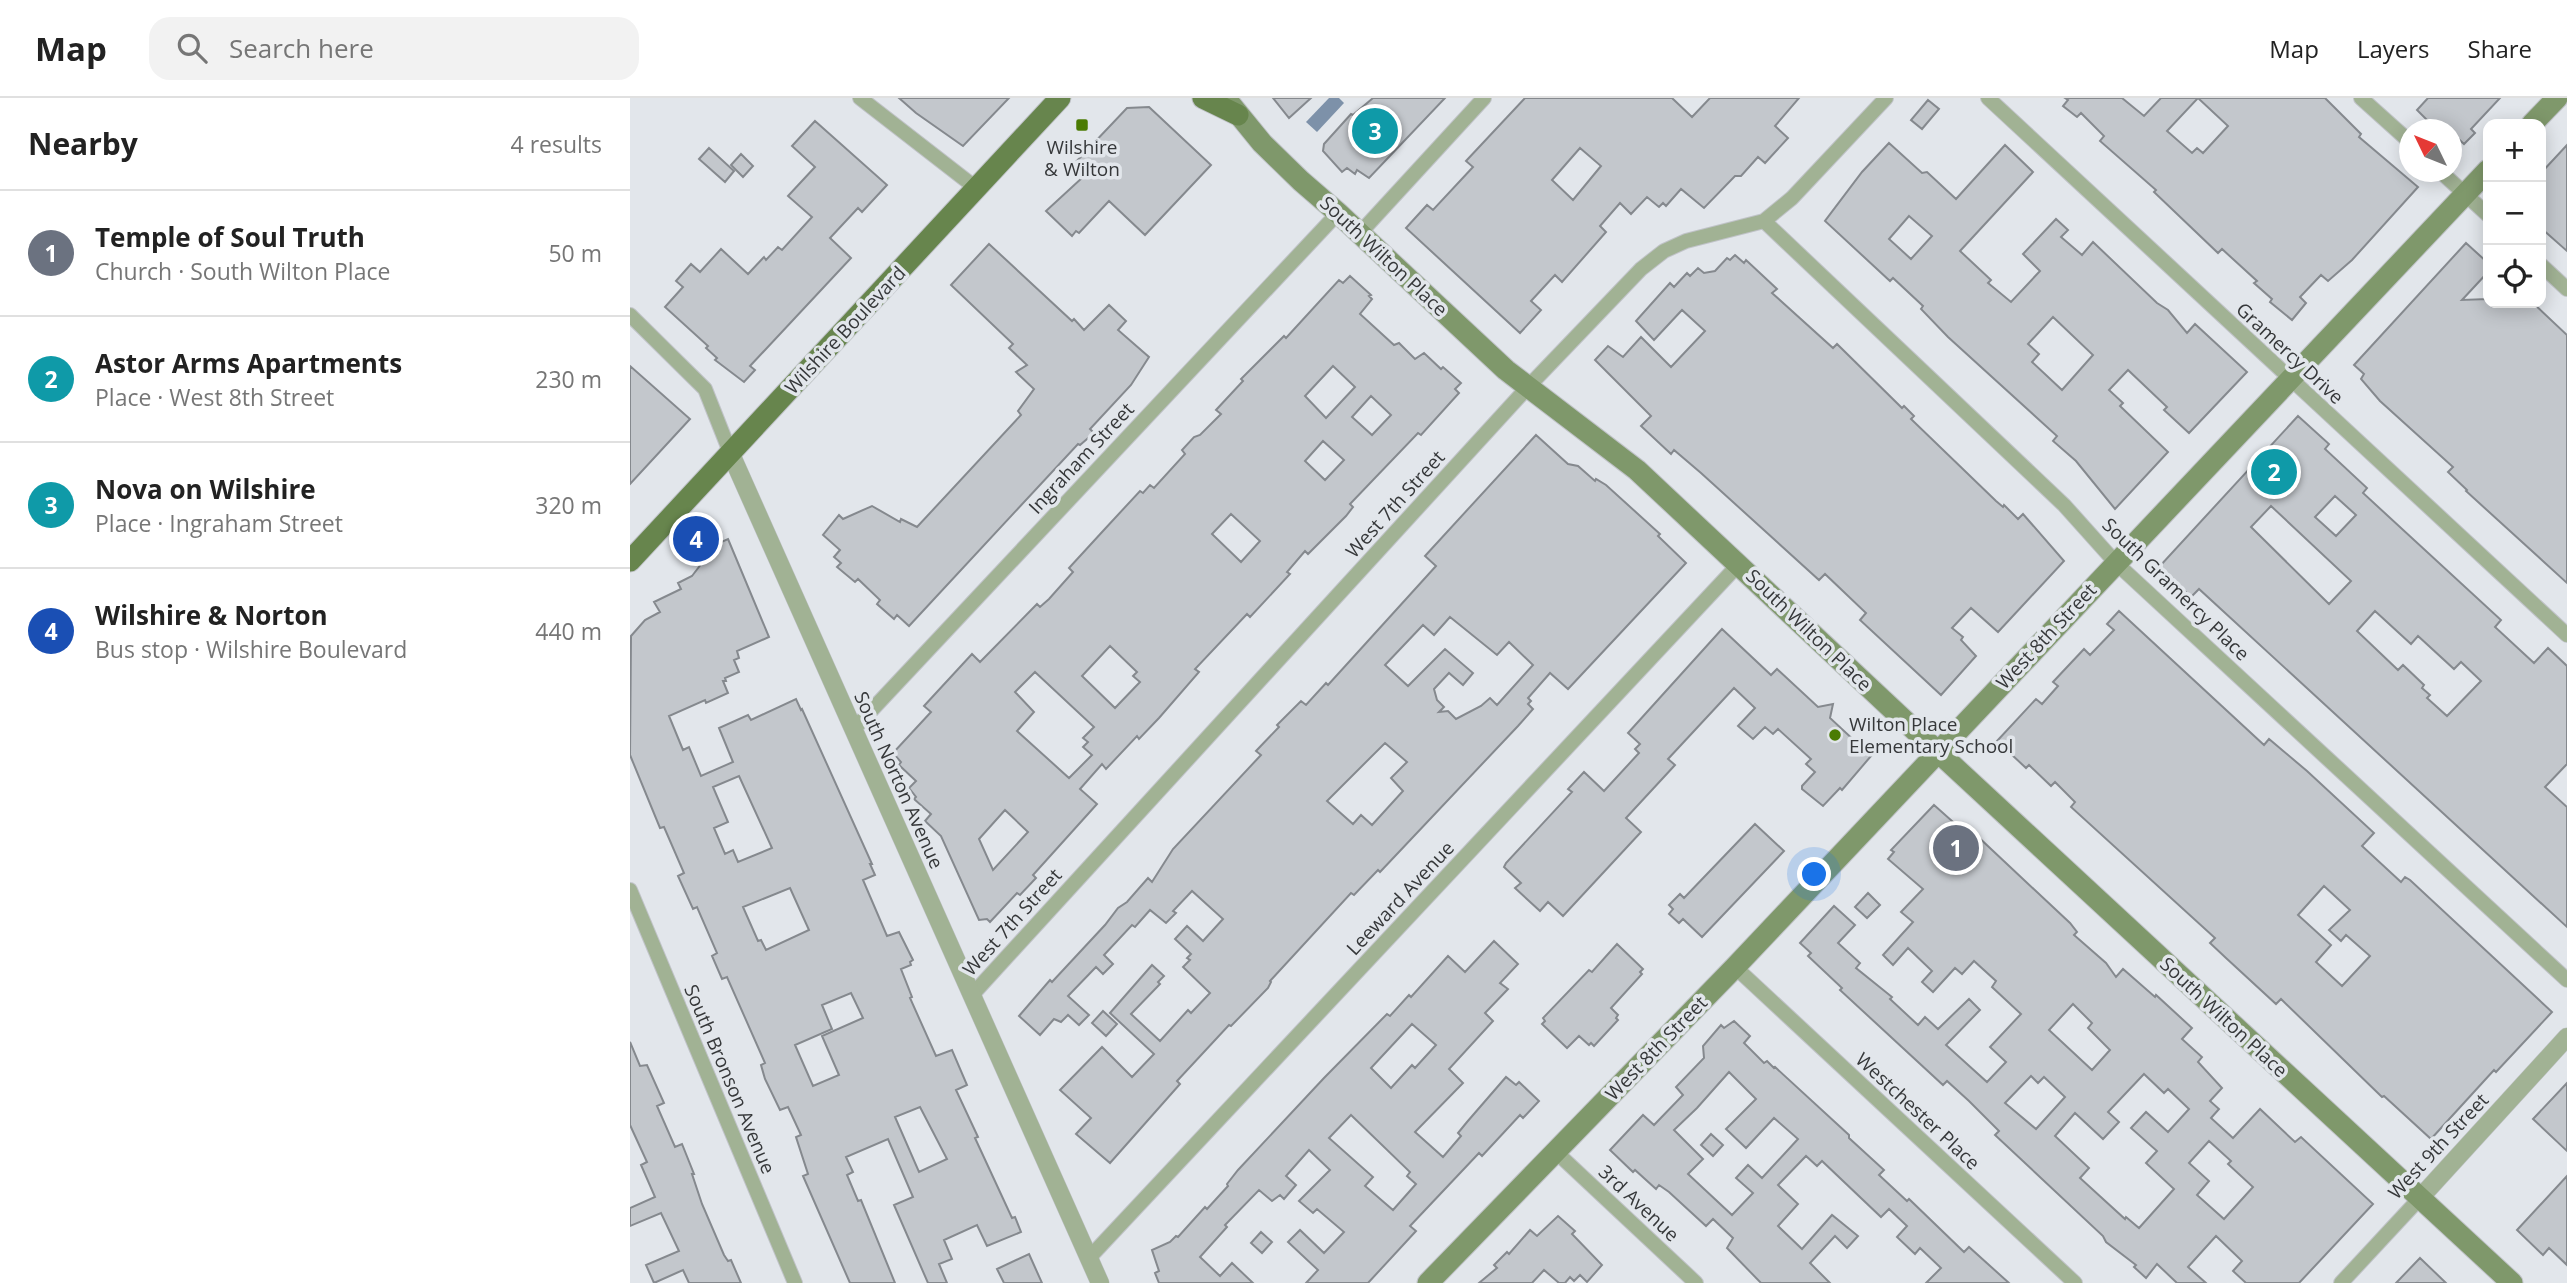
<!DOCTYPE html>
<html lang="en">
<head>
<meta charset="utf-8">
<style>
  :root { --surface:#fff; --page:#f2f2f2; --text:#222; --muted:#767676; --line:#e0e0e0; --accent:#b45309 }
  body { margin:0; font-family:"Open Sans",sans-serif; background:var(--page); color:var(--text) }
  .controls { position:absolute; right:21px; top:21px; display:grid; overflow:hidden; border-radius:14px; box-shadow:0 4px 18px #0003 }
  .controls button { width:63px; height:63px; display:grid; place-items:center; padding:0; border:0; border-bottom:2px solid var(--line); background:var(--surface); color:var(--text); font:35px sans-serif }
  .compass { position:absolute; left:1769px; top:21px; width:63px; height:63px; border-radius:50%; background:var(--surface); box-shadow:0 4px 18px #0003; rotate:313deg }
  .you { position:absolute; left:1185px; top:777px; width:24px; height:24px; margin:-18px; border:5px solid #fff; border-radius:50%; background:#1a73e8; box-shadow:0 0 0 10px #1a73e833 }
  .badge { display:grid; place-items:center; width:46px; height:46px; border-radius:50%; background:var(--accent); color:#fff; font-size:23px; font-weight:700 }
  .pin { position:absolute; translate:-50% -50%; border:4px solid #fff; box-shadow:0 2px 7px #0006 }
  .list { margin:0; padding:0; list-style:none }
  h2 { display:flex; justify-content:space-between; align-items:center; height:91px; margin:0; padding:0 28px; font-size:30px }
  h2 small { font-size:23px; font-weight:400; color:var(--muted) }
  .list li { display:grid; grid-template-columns:46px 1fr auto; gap:21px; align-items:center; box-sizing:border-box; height:126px; padding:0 28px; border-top:2px solid var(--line) }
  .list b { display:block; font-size:26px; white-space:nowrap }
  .list p { margin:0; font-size:23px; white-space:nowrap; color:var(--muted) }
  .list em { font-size:23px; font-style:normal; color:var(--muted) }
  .icon { flex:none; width:38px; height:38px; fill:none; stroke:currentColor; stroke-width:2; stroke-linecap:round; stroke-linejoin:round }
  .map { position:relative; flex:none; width:1937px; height:1185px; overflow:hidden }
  header { display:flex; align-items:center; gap:42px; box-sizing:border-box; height:98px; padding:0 35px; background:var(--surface); border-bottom:2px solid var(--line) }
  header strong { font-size:33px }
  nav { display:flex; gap:38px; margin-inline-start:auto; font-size:24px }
  .search { width:490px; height:63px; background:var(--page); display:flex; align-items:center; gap:18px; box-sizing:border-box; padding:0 24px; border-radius:21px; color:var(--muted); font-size:26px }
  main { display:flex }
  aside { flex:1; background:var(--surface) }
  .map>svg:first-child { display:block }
  .water { fill:#7d91a9 }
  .building { fill:#c3c7cc; stroke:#85898e; stroke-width:2; fill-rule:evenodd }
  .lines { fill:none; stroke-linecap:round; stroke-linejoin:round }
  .minor-casing { stroke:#c0c3c8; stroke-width:16 }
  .tertiary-casing { stroke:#c0c3c8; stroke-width:19 }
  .secondary-casing { stroke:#c0c3c8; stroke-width:23 }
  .primary-casing { stroke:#c0c3c8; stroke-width:23 }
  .minor { stroke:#a1b294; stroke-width:14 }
  .tertiary { stroke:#a1b294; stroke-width:18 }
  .secondary { stroke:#7f986b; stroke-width:21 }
  .primary { stroke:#67854d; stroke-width:21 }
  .poi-dot { fill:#4b7b03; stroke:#e2e6eb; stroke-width:2.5 }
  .labels { text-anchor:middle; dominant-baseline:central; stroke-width:7; stroke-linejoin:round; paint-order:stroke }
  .poi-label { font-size:19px; fill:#36383a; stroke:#e2e6eb }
  .street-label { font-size:19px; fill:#36383a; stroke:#e2e6eb }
</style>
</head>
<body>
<header>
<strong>Map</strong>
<div class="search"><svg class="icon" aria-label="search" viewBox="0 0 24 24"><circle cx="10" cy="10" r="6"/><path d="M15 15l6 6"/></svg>Search here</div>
<nav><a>Map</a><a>Layers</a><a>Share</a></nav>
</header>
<main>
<aside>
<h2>Nearby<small>4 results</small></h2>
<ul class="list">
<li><span class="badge" style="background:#6b7280">1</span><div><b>Temple of Soul Truth</b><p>Church · South Wilton Place</p></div><em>50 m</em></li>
<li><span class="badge" style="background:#0f9aa8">2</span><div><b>Astor Arms Apartments</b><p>Place · West 8th Street</p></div><em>230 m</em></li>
<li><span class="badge" style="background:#0f9aa8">3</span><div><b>Nova on Wilshire</b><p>Place · Ingraham Street</p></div><em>320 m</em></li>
<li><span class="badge" style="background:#1a4fb4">4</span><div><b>Wilshire &amp; Norton</b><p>Bus stop · Wilshire Boulevard</p></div><em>440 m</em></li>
</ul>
</aside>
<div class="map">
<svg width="1937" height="1185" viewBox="0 0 1937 1185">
  <rect width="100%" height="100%" fill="#e2e6eb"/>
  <path class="water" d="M699 0H709L714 5 687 34 676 24Z"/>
  <path class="building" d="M269 0H379L333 48 286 15Z
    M643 0H681L659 20Z
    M743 0H815L739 80 727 72 725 76 717 70 712 74 693 53 694 46 721 16 723 17Z
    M895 0H1042L1062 19 1080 0H1169L1145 28 1158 40 1135 65 1128 59 1111 78H1105L1074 110 1051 91 1036 108 1033 105 1029 109 1017 99 1001 116 990 105 970 128 976 134 932 184 925 177 901 203 911 212 890 235 776 130 797 107 803 112 843 69 836 63ZM950 50 971 68 943 102 922 82Z
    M1435 0H1492L1514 18 1531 0H1568L1537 33 1562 55 1567 50 1573 55 1598 28 1568 0H1695L1731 36 1729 39 1788 89 1722 162 1698 183 1691 177 1670 199 1676 205 1662 222 1640 204 1642 201 1624 185 1627 183 1592 151 1588 155 1524 94 1526 92 1470 43 1474 38 1451 15 1447 19 1433 8 1438 2Z
    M1798 0H1870L1841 31 1845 35 1834 46 1822 35V32H1807L1787 12Z
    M1298 2 1309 11 1292 31 1281 22Z
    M519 9 581 67 515 137 479 103 449 135 446 133 442 138 416 113 453 79 442 68 497 10Z
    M185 23 257 87 232 114 228 110 200 140 221 160 120 268 125 272 114 284 85 262 87 260 76 250 78 248 35 209 53 189 46 183 61 166 70 174 91 151 118 176 134 159 136 162 148 149 152 152 182 119 158 98 185 69 162 48Z
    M1259 45 1292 75 1297 74 1326 101 1375 47 1403 74 1330 153 1361 182 1358 185 1381 204 1410 173 1393 156 1426 121 1438 132 1431 139 1452 157 1463 144 1527 205 1538 212 1557 235 1565 226 1617 274 1559 335 1534 312 1537 309 1498 272 1479 292 1493 305 1490 308 1538 354 1485 411 1446 363 1423 343 1427 338 1318 239 1291 211 1293 208 1263 180 1260 183 1195 123 1232 74ZM1279 118 1302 138 1281 161 1259 141ZM1423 219 1463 257 1432 292 1402 264 1409 256 1398 246Z
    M1937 47V153L1911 130V75Z
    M79 50 104 73 95 84 69 61Z
    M111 56 123 68 113 79 101 67Z
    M1836 145 1858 165V174L1832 202 1858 201V205H1903L1937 237V485L1836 393 1837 392 1818 374 1823 369 1750 303 1731 281 1734 276 1724 267Z
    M359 146 442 223 444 221 454 232 479 207 496 223 488 232 519 259 501 287 460 331 464 335 450 347 448 346 279 528 267 517 264 521 247 506 250 502 228 481 225 484 207 469 211 465 204 459 210 452 193 437 209 417 213 421 242 408 270 424 271 421 287 429 391 317 388 313 404 291 386 274 397 267 379 250 383 246 321 187Z
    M1105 157 1114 165 1116 162 1147 191 1142 195 1203 250 1207 246 1272 310 1274 308 1284 318 1281 321 1366 403 1373 409 1374 407 1388 421 1393 416 1434 463 1368 534 1341 510 1322 530 1333 539 1331 542 1346 558 1311 597 1230 522 1236 515 1195 476 1189 482 1071 375 1044 352 1041 356 1011 328 1021 318 965 262 978 248 993 259 1011 239 1041 269 1075 233 1052 212 1024 242 1006 223 1040 185 1044 189 1057 175 1060 178 1068 170 1074 175 1085 173 1097 160 1100 162Z
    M720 178 741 197 739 198 742 201 730 216 764 247 769 245 785 261 794 255 811 271 813 269 831 285 825 291 829 295 791 337 788 335 720 406 723 409 716 418 678 456 675 453 657 474 660 476 620 519 617 516 565 571 569 574 529 620 509 641 507 638 476 671 472 666 450 691 467 706 403 777 406 780 390 797 387 795 360 824 357 821 349 822 311 738 295 723 301 716 284 701 286 699 279 690 286 683 269 667 271 664 263 655 301 614 294 608 342 556 350 564 407 506 410 509 419 501 443 474 439 470 473 433 510 393 513 395 520 387 524 390 555 356 552 352 564 339 570 337 591 316 586 312 613 283 611 281 654 238 656 240 709 182 713 185ZM703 268 725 289 696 320 675 298ZM741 298 761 317 742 337 722 319ZM693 343 714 362 695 382 675 363ZM601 416 630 443 611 464 582 436ZM480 548 507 574 503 578 510 584 485 610 452 578ZM405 574 464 629 453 640 458 644 453 649 462 657 439 680 387 633 404 614 385 594ZM375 712 398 734 363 772 349 741Z
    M0 268 60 321 0 386Z
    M1668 318 1699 346 1695 351 1737 390 1733 395 1871 522 1865 529 1904 565 1918 550 1937 568V666L1915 689 1937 709V829L1569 491 1561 499 1550 489 1548 491 1529 469ZM1705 398 1726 417 1706 438 1685 419ZM1641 408 1721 483 1699 506 1621 429ZM1745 513 1781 546 1788 538 1824 571 1831 564 1851 583 1817 618 1797 600 1800 597 1792 590 1794 587 1773 567 1768 572 1727 533Z
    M906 337 938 366 948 368 965 383 966 381 976 387 1030 436 1028 438 1056 465 938 591 920 575 898 600 901 603 898 606 903 611 888 628 750 774 748 772 724 797 721 795 640 883 641 884 638 890 601 928 599 927 547 983 550 986 480 1065 446 1036 461 1020 430 992 472 949 502 979 524 956 480 915 522 867 534 878 528 884 530 886 501 916 530 943 558 912 561 915 580 895 553 869 560 862 557 860 561 856 545 841 557 828 573 843 593 821 562 793 543 813 546 815 536 825 520 812 505 829 502 827 474 857 483 866 473 876 466 869 438 898 459 917 449 927 438 917 431 924 424 921 410 937 389 918 420 882 422 884 475 827 488 810 497 804 518 780 522 784 543 751 631 657 626 653 649 629 647 627 671 603 676 607 696 585 698 587 806 468 795 458ZM820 519 867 557 879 544 903 567 867 607 860 600 851 608 826 621 818 613 809 614 814 609 807 602 804 591 819 575 833 587 843 575 815 551 778 588 755 567 793 527 804 537ZM755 645 777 664 761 680 773 693 742 727 731 717 723 726 697 703Z
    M98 441 139 539 107 553 109 560 104 562 109 574 95 580 96 583H93L98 595 76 605 75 602 39 618 53 652 59 649 71 678 103 664 89 630 118 617 121 622 166 601 171 612 172 611 242 766H240L245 777 233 782 257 838 269 834 283 862 280 864 281 867 271 871 282 899 280 900 306 958 322 952 337 987 326 992 348 1039 345 1040 382 1120 385 1119 391 1134 357 1148 347 1127 314 1142 322 1161 309 1166 317 1185H298L264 1107 283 1099 258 1041 216 1059 223 1074 217 1077 228 1103 231 1102 265 1185H220L173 1078 178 1076 166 1039 171 1037 158 1009 150 1012 135 981 131 967 135 965 97 879 92 881 82 858 87 855 67 809 63 811 48 778 54 775 34 729 30 730 0 657 1 538 15 522 30 514 24 504 51 491 48 485 62 478 75 461 74 459 81 452 80 449ZM109 678 142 750 108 764 103 752 95 756 84 730 98 724 83 689ZM160 790 179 832 136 852 131 842 128 843 113 809ZM221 895 233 920 192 938 209 977 183 988 165 947 202 931 192 907ZM290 1009 317 1061 289 1074 265 1019Z
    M1489 513 1634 647 1639 641 1677 673 1744 735 1732 748 1771 784 1775 779 1780 782 1922 914 1866 974 1864 972 1801 1041 1754 998 1752 999 1651 901 1646 906 1596 860 1580 845 1585 840 1441 709 1445 704 1425 684 1421 688 1399 667 1396 670 1367 643 1406 601 1412 606 1428 588 1423 584 1454 551 1460 557 1484 532 1477 526ZM1694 788 1720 812 1699 832 1711 843 1716 837 1740 858 1712 888 1686 864 1701 847 1668 817Z
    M1092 531 1141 577 1147 571 1188 609 1203 606 1200 620 1241 658 1212 692 1210 690 1193 708 1172 691V688L1185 674 1176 666 1181 661 1148 631 1143 636 1135 629 1123 641 1108 628 1125 610 1104 590 1038 661 1045 667 996 720 1011 734 933 818 918 804 910 813 885 790 891 785 874 769 876 765 942 694 938 691 954 674 974 693 1009 655 1005 651 1010 646 998 635Z
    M1304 707 1341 740 1345 736 1440 825 1447 834 1444 837 1476 865 1486 879 1493 871 1525 899 1526 897 1562 930 1552 941 1572 959 1568 964 1592 990 1580 1003 1589 1011 1581 1020 1603 1040 1630 1011 1665 1044 1671 1039 1743 1106 1669 1185H1616L1603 1173 1612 1163 1586 1138 1558 1169 1576 1185H1547L1527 1166 1516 1180 1504 1169 1506 1167 1476 1144 1473 1138 1365 1037 1369 1033 1339 1003 1317 983 1313 987 1210 892 1212 890 1178 858 1181 855 1170 845 1204 808 1225 827 1208 845 1230 865 1226 870 1262 899 1260 901 1288 927 1295 919 1308 931 1339 901 1350 912 1316 947 1357 984 1376 964 1360 949 1391 916 1362 889 1366 883 1344 863 1332 876 1325 870 1303 894 1292 884 1302 873 1278 850 1263 867 1253 857 1283 824 1271 814 1293 791 1258 761 1264 754 1261 752ZM1443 906 1462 925 1458 930 1480 952 1462 972 1419 932ZM1514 976 1534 995 1538 991 1559 1011 1538 1034 1516 1014 1501 1030 1527 1053 1516 1065 1544 1091 1509 1130 1496 1119 1495 1121 1450 1080 1459 1070 1425 1038 1445 1015 1473 1041 1489 1024 1478 1014ZM1401 978 1408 985 1414 979 1435 999 1406 1031 1375 1005ZM1579 1043 1601 1063 1598 1066 1623 1089 1594 1121 1567 1097 1579 1083 1559 1065Z
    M1125 726 1154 753 1072 839 1053 821 1049 825 1039 816 1043 811 1039 807 1050 796 1054 800Z
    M1238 795 1250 807 1237 820 1225 809Z
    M864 843 888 866 870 885 878 891 855 915 863 923 819 971 833 985 785 1034 813 1059 831 1038 828 1035 837 1024 876 979 886 987 889 984 909 1003 893 1020 890 1017 852 1058 849 1055 780 1128 786 1133 738 1185H676L688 1172 658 1144 670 1132 694 1155 714 1134 687 1111 683 1115 669 1103 700 1072 679 1052 656 1078 666 1087 654 1101 650 1097 642 1103 629 1092 595 1127 597 1129 570 1159 590 1178 602 1165 623 1185H529L525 1175 529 1173 522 1152 540 1144 546 1138 548 1139 575 1109 577 1111 598 1088 597 1086 608 1072 694 980 757 916 760 918 779 897 781 899 818 858 835 874ZM782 926 806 947 785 970 782 967 761 990 741 970ZM721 1017 780 1074 777 1078 786 1086 763 1112 735 1088 743 1079 699 1040Z
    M987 846 1013 871 1010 874 1012 876 981 910 988 917 986 920 988 922 964 948 961 945 959 947 949 938 937 950 912 926 915 923 913 920 959 872 962 874Z
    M473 913 487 926 476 938 462 925Z
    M1104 923 1120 938 1114 945 1134 965 1137 963 1144 970 1145 969 1219 1037V1040L1254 1072 1249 1077 1277 1103 1279 1101 1334 1154 1339 1149 1379 1185H1296L1311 1170 1290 1150 1285 1156 1267 1139 1277 1128 1259 1111 1251 1119 1192 1063 1187 1068 1176 1058 1148 1087 1168 1106 1148 1128 1172 1151 1202 1117 1228 1138 1217 1150 1205 1138 1180 1165 1200 1185H1131L1097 1150 1103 1140 1083 1121 1076 1128 1039 1094 1029 1087 1026 1091 1005 1072 1003 1074 980 1052 1013 1017 1024 1027 1053 997 1046 989 1074 960 1073 948 1091 927 1094 930ZM1099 974 1126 1001 1096 1031 1116 1050 1144 1020 1168 1041 1132 1080 1118 1067 1106 1080 1123 1095 1102 1117 1058 1076 1073 1061 1044 1032 1067 1010Z
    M0 944 10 968 17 967 34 1005 27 1008 45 1049 52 1046 64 1076H62L72 1106 94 1157 98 1163 101 1162 111 1185H59L53 1172 24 1185 16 1167 49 1153 31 1115 0 1128V1110L25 1099 11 1067 17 1064 0 1027Z
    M1937 985V1053L1903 1021Z
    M1081 1036 1093 1047 1083 1058 1071 1047Z
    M1937 1078V1167L1919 1150 1913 1157 1887 1132Z
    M928 1118 945 1133 942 1136 972 1167 957 1184 950 1177 944 1183 940 1179 935 1185H929L914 1172 902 1185H849L867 1170 864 1167 877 1154 879 1156 900 1132 907 1138Z
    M631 1134 642 1144 632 1155 621 1145Z
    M399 1156 412 1185H374L367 1171Z
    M1790 1160 1816 1185H1766Z"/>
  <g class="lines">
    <g class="minor-casing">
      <path id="minor" d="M230 0 346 90
        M1358 0 1937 537
        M1731 0 1780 44
        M1811 74 1858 117
        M1134 123 1434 407 1486 465 1937 882
        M730 135 854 0
        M1911 167 1937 191
        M0 217 75 291 100 354
        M223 632 708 115
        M0 792 165 1185
        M1105 869 1445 1185
        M342 897 898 289 1011 171 1034 153 1056 143 1134 123 1162 100 1256 0
        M926 1054 1066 1185
        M459 1160 1109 466
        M1711 1185 1790 1100"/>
    </g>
    <g class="tertiary-casing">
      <path id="tertiary" d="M100 354 470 1185
        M1790 1100 1937 939"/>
    </g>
    <g class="secondary-casing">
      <path id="secondary" d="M597 2 632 45 671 83 708 115 876 272 1007 372 1307 653 1882 1185
        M1902 26 1927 0
        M798 1185 1105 869 1858 72"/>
    </g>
    <g class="primary-casing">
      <path id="primary" d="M573 0 608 17
        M0 463 430 0"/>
    </g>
    <use href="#minor" class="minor"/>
    <use href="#tertiary" class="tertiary"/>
    <use href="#secondary" class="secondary"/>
    <use href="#primary" class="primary"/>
  </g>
  <g class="poi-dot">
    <rect x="445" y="20" width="14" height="14" rx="3.5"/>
    <circle cx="1205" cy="637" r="7"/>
  </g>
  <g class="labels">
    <g class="poi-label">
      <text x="452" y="49">Wilshire<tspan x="452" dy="22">&amp; Wilton</tspan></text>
      <text x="1219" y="626" text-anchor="start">Wilton Place<tspan x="1219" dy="22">Elementary School</tspan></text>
    </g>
    <g class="street-label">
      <text transform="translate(754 158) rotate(43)">South Wilton Place</text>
      <text transform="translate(215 232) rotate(-47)">Wilshire Boulevard</text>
      <text transform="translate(1660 255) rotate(43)">Gramercy Drive</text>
      <text transform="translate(451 360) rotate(-47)">Ingraham Street</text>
      <text transform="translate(765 406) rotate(-48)">West 7th Street</text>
      <text transform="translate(1546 491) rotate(44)">South Gramercy Place</text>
      <text transform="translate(1179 532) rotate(44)">South Wilton Place</text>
      <text transform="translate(1416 538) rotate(-47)">West 8th Street</text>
      <text transform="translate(269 682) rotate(66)">South Norton Avenue</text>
      <text transform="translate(770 800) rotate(-47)">Leeward Avenue</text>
      <text transform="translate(382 824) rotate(-48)">West 7th Street</text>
      <text transform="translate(1594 919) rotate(43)">South Wilton Place</text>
      <text transform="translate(1026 950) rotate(-46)">West 8th Street</text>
      <text transform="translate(100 981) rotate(67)">South Bronson Avenue</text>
      <text transform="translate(1288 1013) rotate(43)">Westchester Place</text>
      <text transform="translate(1808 1048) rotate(-47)">West 9th Street</text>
      <text transform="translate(1009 1105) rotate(43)">3rd Avenue</text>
    </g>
  </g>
</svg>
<div class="controls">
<button>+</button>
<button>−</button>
<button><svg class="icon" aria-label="locate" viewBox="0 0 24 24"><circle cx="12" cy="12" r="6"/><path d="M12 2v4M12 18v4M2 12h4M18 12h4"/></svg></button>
</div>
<svg class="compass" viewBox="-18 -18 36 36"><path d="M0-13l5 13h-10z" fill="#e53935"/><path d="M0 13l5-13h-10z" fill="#767676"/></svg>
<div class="you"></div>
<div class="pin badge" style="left:1326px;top:750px;background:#6b7280">1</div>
<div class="pin badge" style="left:1644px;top:374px;background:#0f9aa8">2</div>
<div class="pin badge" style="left:745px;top:33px;background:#0f9aa8">3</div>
<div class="pin badge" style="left:66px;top:441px;background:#1a4fb4">4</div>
</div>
</main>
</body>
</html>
